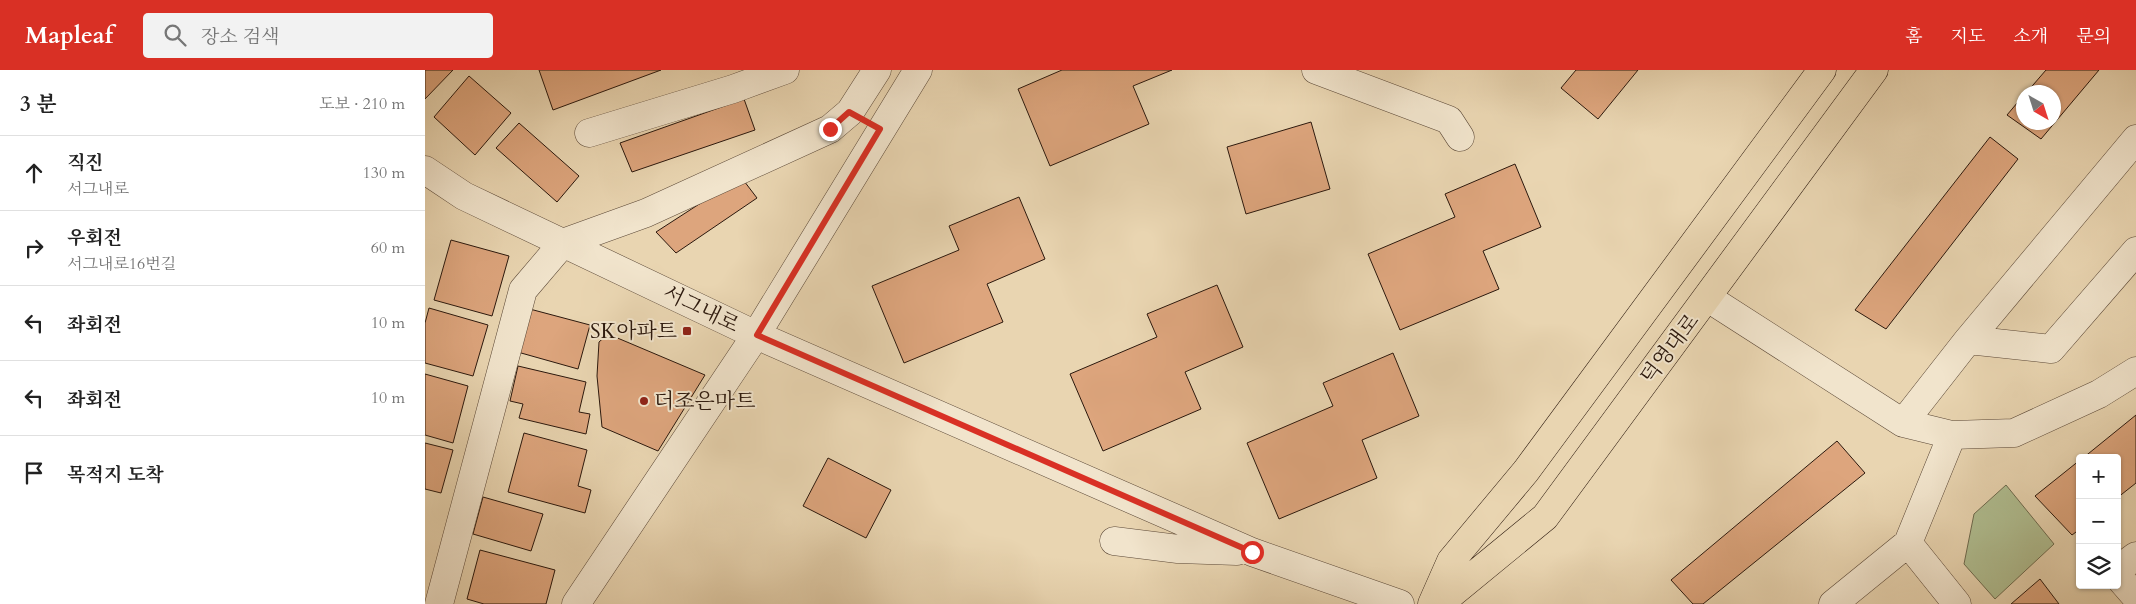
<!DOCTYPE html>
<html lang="ko">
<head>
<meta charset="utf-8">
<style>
  :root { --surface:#fff; --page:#f2f2f2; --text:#222; --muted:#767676; --line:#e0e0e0; --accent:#d93025 }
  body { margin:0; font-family:Cardo,"Noto Serif KR",serif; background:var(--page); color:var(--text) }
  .controls { position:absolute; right:15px; bottom:15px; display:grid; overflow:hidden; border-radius:5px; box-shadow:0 1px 4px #0004 }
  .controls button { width:45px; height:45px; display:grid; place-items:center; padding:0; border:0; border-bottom:1px solid var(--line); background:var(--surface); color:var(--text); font:25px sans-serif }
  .compass { position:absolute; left:1591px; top:15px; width:45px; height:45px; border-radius:50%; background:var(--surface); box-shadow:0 1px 4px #0004; rotate:141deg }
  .stop { position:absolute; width:15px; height:15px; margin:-11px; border:4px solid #d93025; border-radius:50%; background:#fff }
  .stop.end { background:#d93025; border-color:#fff; box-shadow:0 1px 5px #0008 }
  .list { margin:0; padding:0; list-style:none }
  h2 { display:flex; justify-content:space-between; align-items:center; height:65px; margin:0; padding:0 20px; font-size:21px }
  h2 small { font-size:16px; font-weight:400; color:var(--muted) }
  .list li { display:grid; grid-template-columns:32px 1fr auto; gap:15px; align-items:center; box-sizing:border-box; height:75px; padding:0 20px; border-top:1px solid var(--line) }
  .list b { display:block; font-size:19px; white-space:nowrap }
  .list p { margin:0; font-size:16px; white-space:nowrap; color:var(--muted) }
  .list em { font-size:16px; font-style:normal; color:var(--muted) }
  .icon { flex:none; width:28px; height:28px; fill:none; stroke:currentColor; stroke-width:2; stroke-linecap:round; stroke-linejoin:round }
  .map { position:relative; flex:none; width:1711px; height:534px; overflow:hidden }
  header { display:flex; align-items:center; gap:30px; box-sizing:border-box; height:70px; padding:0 25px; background:var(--accent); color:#fff }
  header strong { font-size:24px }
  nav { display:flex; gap:28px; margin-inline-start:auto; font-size:18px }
  .search { width:350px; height:45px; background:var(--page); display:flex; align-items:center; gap:12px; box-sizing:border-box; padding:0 18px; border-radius:5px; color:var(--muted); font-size:19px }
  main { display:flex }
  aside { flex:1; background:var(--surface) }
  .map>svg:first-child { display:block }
  .green { fill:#b0be91; stroke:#6e6b4f }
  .building { fill:#dda57d; stroke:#2b180d }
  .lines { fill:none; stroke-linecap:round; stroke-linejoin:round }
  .minor-casing { stroke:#5a4736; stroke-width:29 }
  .major-casing { stroke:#2b180d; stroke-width:29 }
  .minor { stroke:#f1e4cc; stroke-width:28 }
  .major { stroke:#e9d5b1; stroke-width:28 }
  .route { stroke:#d93025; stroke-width:6 }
  .poi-dot { fill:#8f2418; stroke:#f1e4cc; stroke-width:2 }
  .labels { text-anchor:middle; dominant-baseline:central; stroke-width:4; stroke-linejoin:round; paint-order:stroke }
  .street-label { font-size:21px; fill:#2b180d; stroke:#f1e4cc }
  .poi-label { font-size:21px; fill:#2b180d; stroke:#f1e4cc; text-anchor:end }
</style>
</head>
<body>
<header>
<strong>Mapleaf</strong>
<div class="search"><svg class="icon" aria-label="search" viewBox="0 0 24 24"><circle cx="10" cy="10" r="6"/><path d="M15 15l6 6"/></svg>장소 검색</div>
<nav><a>홈</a><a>지도</a><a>소개</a><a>문의</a></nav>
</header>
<main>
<aside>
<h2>3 분<small>도보 · 210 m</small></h2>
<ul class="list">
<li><svg class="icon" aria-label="ahead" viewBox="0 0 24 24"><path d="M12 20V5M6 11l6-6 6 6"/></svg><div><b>직진</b><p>서그내로</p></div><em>130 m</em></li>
<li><svg class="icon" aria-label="right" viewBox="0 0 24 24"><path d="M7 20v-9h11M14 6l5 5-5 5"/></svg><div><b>우회전</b><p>서그내로16번길</p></div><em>60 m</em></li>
<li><svg class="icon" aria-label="left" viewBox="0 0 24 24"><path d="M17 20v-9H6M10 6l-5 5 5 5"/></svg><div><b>좌회전</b></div><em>10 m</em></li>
<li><svg class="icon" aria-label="left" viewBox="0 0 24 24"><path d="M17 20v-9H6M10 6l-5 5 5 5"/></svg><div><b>좌회전</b></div><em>10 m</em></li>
<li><svg class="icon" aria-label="arrive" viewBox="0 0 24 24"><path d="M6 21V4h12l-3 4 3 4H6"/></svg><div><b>목적지 도착</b></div></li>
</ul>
</aside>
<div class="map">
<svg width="1711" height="534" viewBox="0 0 1711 534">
  <rect width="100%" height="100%" fill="#e9d5b1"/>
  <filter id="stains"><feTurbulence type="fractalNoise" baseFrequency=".004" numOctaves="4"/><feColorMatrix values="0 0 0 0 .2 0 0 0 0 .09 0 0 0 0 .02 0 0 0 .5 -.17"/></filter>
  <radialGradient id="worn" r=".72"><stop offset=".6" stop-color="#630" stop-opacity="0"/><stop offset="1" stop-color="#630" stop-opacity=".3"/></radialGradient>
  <path class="green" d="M1581 415 1629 474 1570 529 1539 494 1549 444Z"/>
  <path class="building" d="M0 0H28L0 29Z
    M114 0H236L128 40Z
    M637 0H747L708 16 724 54 625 96 593 19Z
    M1151 0H1213L1173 49 1136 18Z
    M1621 0H1674L1616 69 1582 45 1598 26V52H1628V22H1602Z
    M44 6 86 43 50 85 9 47Z
    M319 29 330 60 207 102 195 73Z
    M886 52 905 119 821 144 802 77Z
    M94 53 154 106 132 132 71 78Z
    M1565 67 1593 89 1461 259 1430 240Z
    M1090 94 1116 157 1058 181 1074 219 975 260 943 184 1030 147 1020 124Z
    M316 107 332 128 251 183 231 162Z
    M594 127 620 189 562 214 578 252 479 293 447 216 534 180 524 156Z
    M26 170 84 186 67 246 9 230Z
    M792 215 818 277 760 302 776 339 678 381 645 304 732 267 722 244Z
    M4 238 63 255 48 306 0 293V253Z
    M101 238 165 255 153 299 89 281Z
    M183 264 280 305 233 381 177 357 172 306 174 272Z
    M968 283 994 346 937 370 952 408 854 449 822 373 908 336 898 313Z
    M93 296 161 312 154 342 165 344 161 364 94 348 98 334 85 331Z
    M0 304 43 316 28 373 0 365Z
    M1711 345V413L1692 428V388H1658Z
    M99 363 162 380 153 416 166 420 160 443 83 422Z
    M1412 371 1440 403 1278 534H1268L1246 510Z
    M0 373 28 380 16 423 0 419Z
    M403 388 466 420 441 468 378 436Z
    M1655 390V459L1647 465 1610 426Z
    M58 427 118 444 106 481 48 464Z
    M55 480 130 500 121 534H59L42 529Z
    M1615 509 1634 534H1586Z"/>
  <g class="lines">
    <g class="minor-casing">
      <path id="minor" d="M891 0 1024 50 1035 67
        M164 63 308 19 360 0
        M0 100 39 126 331 265 827 482 975 534
        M1283 228 1478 353 1527 365 1589 363 1674 324 1711 301
        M1543 270 1626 279 1711 181
        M1478 353 1543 270 1711 69
        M689 471 753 479 812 481
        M1483 473 1532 534
        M1692 500 1711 486
        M1692 505 1711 527
        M14 534 98 220 138 173 221 143 405 59 425 42 452 0
        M151 534 331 265 493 0
        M1408 534 1483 473 1527 365"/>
    </g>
    <g class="major-casing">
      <path id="major" d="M1007 534 1026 491 1101 401 1397 0
        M1014 534 1120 447 1449 0"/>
    </g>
    <use href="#minor" class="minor"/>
    <use href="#major" class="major"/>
  </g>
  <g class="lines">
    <path class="route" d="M405 59 424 42 455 59 332 265 827 482"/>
  </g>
  <g class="poi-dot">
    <rect x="257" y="256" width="10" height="10" rx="2.5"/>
    <circle cx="219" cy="331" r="5"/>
  </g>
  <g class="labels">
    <g class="street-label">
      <text transform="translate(276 239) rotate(26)">서그내로</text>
      <text transform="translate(1245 279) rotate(-53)">덕영대로</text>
    </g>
    <g class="poi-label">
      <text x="252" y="261">SK아파트</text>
      <text x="229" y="331" text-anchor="start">더조은마트</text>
    </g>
  </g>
  <rect width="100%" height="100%" filter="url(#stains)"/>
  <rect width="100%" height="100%" fill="url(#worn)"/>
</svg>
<div class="controls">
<button>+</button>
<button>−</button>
<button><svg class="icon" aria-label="layers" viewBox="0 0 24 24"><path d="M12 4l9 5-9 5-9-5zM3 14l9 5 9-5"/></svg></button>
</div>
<svg class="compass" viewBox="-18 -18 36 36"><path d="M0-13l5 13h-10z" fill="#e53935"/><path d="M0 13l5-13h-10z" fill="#767676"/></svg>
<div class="stop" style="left:827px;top:482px"></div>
<div class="stop end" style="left:405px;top:59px"></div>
</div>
</main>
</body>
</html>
